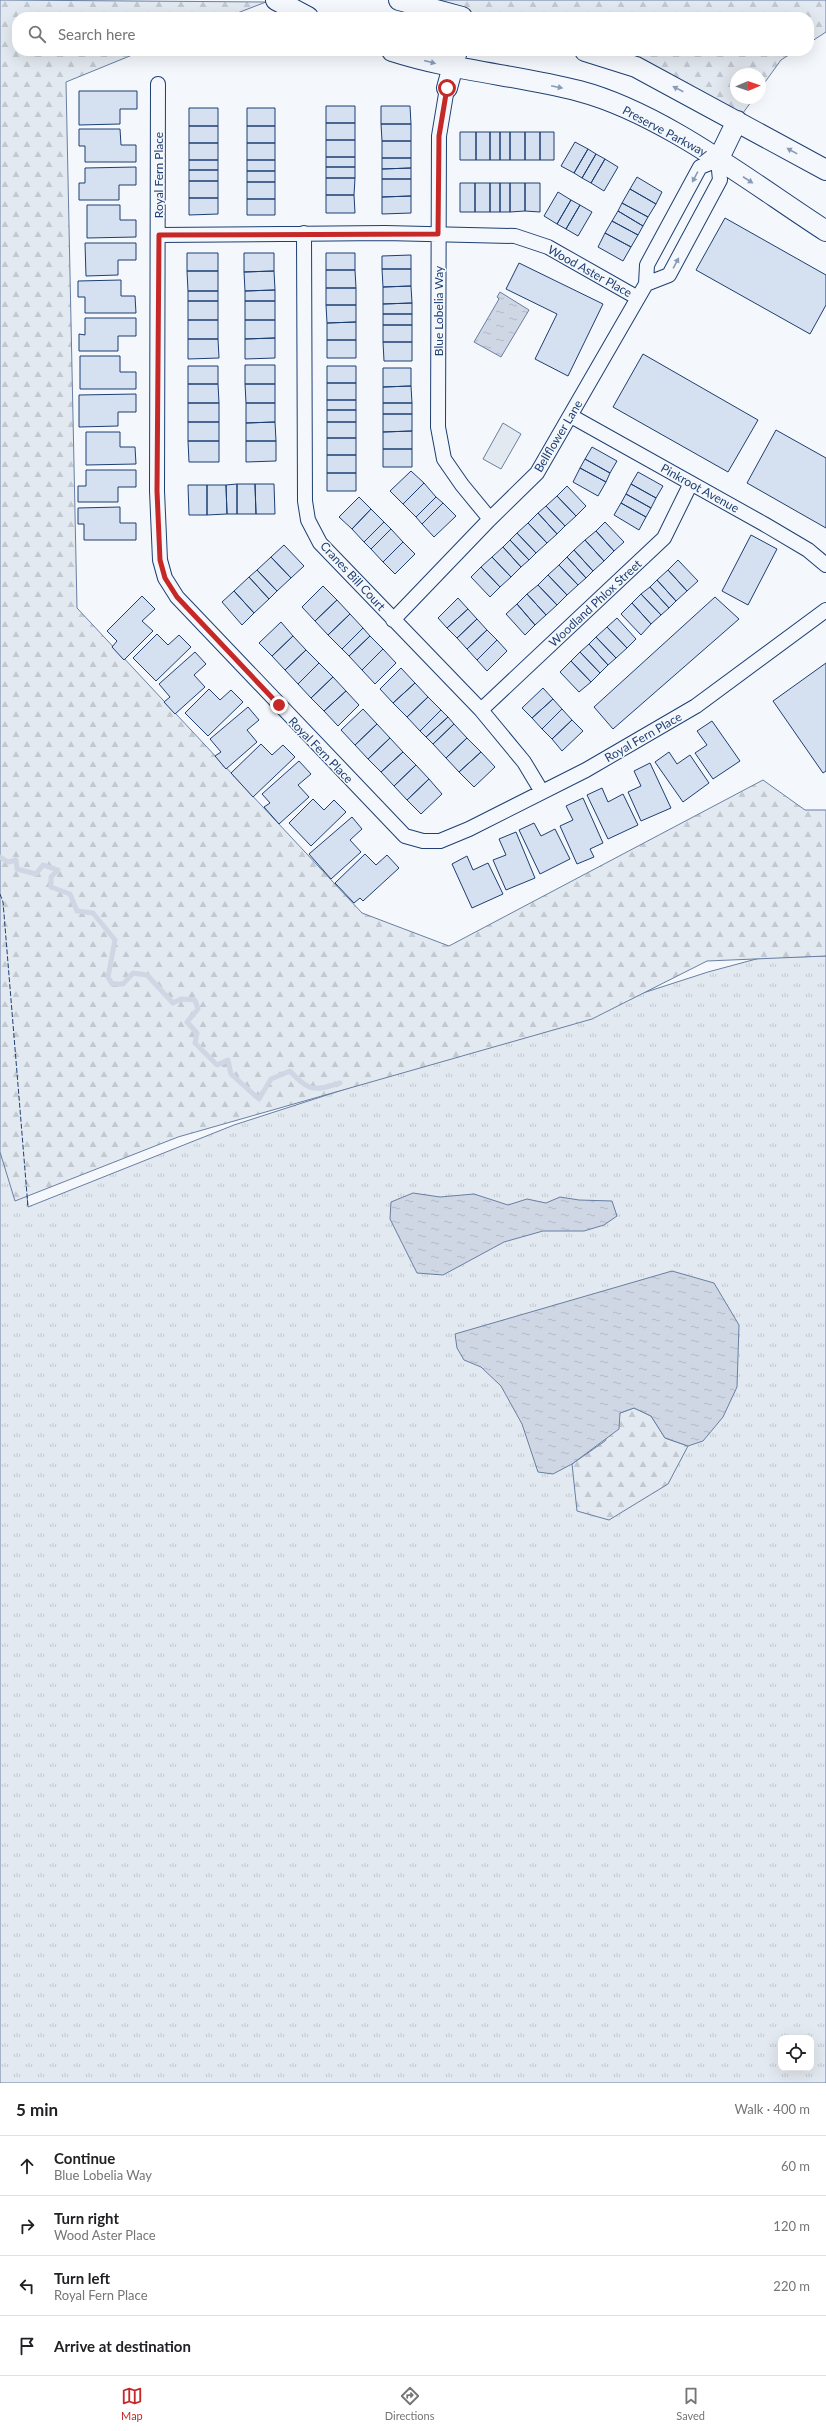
<!DOCTYPE html>
<html lang="en">
<head>
<meta charset="utf-8">
<style>
  :root { --surface:#fff; --page:#f2f2f2; --text:#202124; --muted:#757577; --line:#e0e0e0; --accent:#c62828 }
  body { margin:0; font-family:Lato,sans-serif; background:var(--page); color:var(--text) }
  .controls { position:absolute; right:12px; bottom:12px; display:grid; overflow:hidden; border-radius:8px; box-shadow:0 4px 16px #0002 }
  .controls button { width:36px; height:36px; display:grid; place-items:center; padding:0; border:0; border-bottom:1px solid var(--line); background:var(--surface); color:var(--text); font:20px sans-serif }
  .compass { position:absolute; left:730px; top:68px; width:36px; height:36px; border-radius:50%; background:var(--surface); box-shadow:0 4px 16px #0002; rotate:88deg }
  .stop { position:absolute; width:12px; height:12px; margin:-9px; border:3px solid #c62828; border-radius:50%; background:#fff }
  .stop.end { background:#c62828; border-color:#fff; box-shadow:0 1px 4px #0008 }
  .list { margin:0; padding:0; list-style:none }
  h2 { display:flex; justify-content:space-between; align-items:center; height:52px; margin:0; padding:0 16px; font-size:17px }
  h2 small { font-size:13px; font-weight:400; color:var(--muted) }
  .list li { display:grid; grid-template-columns:26px 1fr auto; gap:12px; align-items:center; box-sizing:border-box; height:60px; padding:0 16px; border-top:1px solid var(--line) }
  .list b { display:block; font-size:15px; white-space:nowrap }
  .list p { margin:0; font-size:13px; white-space:nowrap; color:var(--muted) }
  .list em { font-size:13px; font-style:normal; color:var(--muted) }
  .icon { flex:none; width:22px; height:22px; fill:none; stroke:currentColor; stroke-width:2; stroke-linecap:round; stroke-linejoin:round }
  .map { position:relative; flex:none; width:826px; height:2083px; overflow:hidden }
  .search { position:absolute; background:var(--surface); box-shadow:0 4px 16px #0002; left:12px; right:12px; top:12px; height:44px; display:flex; align-items:center; gap:10px; box-sizing:border-box; padding:0 14px; border-radius:16px; color:var(--muted); font-size:15px }
  .sheet { height:292px; background:var(--surface) }
  nav { display:flex; justify-content:space-around; align-items:center; box-sizing:border-box; height:56px; border-top:1px solid var(--line); background:var(--surface); font-size:11px; color:var(--muted) }
  nav a { display:grid; justify-items:center; gap:2px }
  nav .on { color:var(--accent) }
  .map>svg:first-child { display:block }
  .grass { fill:url(#grass-tufts); stroke:#687fa3; fill-rule:evenodd }
  .forest { fill:url(#forest-firs); stroke:#687fa3 }
  .pitch { fill:#e3e9f0; stroke:#687fa3 }
  .water { fill:url(#water-ripples); stroke:#687fa3 }
  .lines { fill:none; stroke-linecap:round; stroke-linejoin:round }
  .stream { stroke:#cfd7e4; stroke-width:5 }
  .building { fill:#d5e0f0; stroke:#1d3f73 }
  .street-casing { stroke:#1d3f73; stroke-width:16 }
  .secondary-casing { stroke:#1d3f73; stroke-width:22 }
  .street { stroke:#f4f7fb; stroke-width:14 }
  .secondary { stroke:#f4f7fb; stroke-width:20 }
  .fence { stroke:#1d3f73; stroke-width:1; stroke-dasharray:5 2; stroke-linecap:butt }
  .oneway { fill:#889bb7 }
  .route { stroke:#c62828; stroke-width:5 }
  .labels { text-anchor:middle; dominant-baseline:central; stroke-width:3; stroke-linejoin:round; paint-order:stroke }
  .street-label { font-size:12px; fill:#1d3f73; stroke:#f4f7fb }
</style>
</head>
<body>
<div class="map">
<svg width="826" height="2083" viewBox="0 0 826 2083">
  <defs>
    <pattern id="grass-tufts" width="24" height="20" patternUnits="userSpaceOnUse"><rect width="24" height="20" fill="#e3e9f0"/><path d="M3 7l-1-3M5 7V3M7 7l1-3M15 17l-1-3M17 17v-4M19 17l1-3" fill="none" stroke="#c2c9d1"/></pattern>
    <pattern id="forest-firs" width="22" height="20" patternUnits="userSpaceOnUse"><rect width="22" height="20" fill="#e3e9f0"/><path d="M5 1l3.5 6h-7zM16 11l3.5 6h-7z" fill="#c2c9d1"/></pattern>
    <pattern id="water-ripples" width="26" height="14" patternUnits="userSpaceOnUse"><rect width="26" height="14" fill="#cfd7e4"/><path d="M2 4q2-2 4 0t4 0M15 11q2-2 4 0t4 0" fill="none" stroke="#b1bac7"/></pattern>
  </defs>
  <rect width="100%" height="100%" fill="#f4f7fb"/>
  <path class="grass" d="M0 894 3 902 28 1207 234 1125 708 972 760 958 826 956V2083H0ZM781 2038H811V2068H781Z"/>
  <path class="forest" d="M0 0 266 2 227 17H17V51H142L66 82 77 608 362 913 449 946 763 780 805 810H826V956L707 961 592 1019 178 1137 15 1201 0 1152Z
    M399 0H826V32L809 43V17H462Z
    M585 51H795L781 60 760 89V74H736V98H754L737 121Z
    M634 1408 651 1416 665 1438 688 1446 668 1484 609 1520 577 1511 572 1464 605 1441 620 1413Z"/>
  <path class="pitch" d="M503 423 521 434 501 469 483 459Z"/>
  <path class="water" d="M500 292 529 310 501 357 474 342 499 299 497 297Z
    M413 1193 440 1197 474 1194 508 1205 527 1199 546 1203 560 1197 579 1200 612 1201 617 1216 604 1225 584 1231H543L504 1242 443 1275 417 1273 390 1219 391 1202Z
    M672 1271 714 1283 739 1325 737 1387 723 1417 703 1441 688 1446 665 1438 651 1416 634 1408 620 1413 619 1429 572 1464 553 1474 538 1472 522 1424 501 1386 481 1367 464 1360 457 1348 455 1334Z"/>
  <g class="lines">
    <path class="stream" d="M0 857 8 862 16 860 17 869 36 874 43 865 58 870 51 877V887L70 894 77 911 93 913 115 940 108 977 112 984H123L133 973 147 975 173 1003 181 999 195 1000 198 1009 187 1022 197 1033 195 1043 217 1065 228 1060 231 1074 259 1099 271 1079 290 1071C309 1092 314 1091 340 1083"/>
  </g>
  <path class="building" d="M79 91H137V109H120V124L79 125Z
    M326 106H355V123H326Z
    M381 106H410L411 124H381Z
    M189 108H218V126H189Z
    M247 108H275V126H247Z
    M326 123H355V140H326Z
    M381 124H411V141H382Z
    M189 126H218V143H189Z
    M247 126H275V143H247Z
    M79 129H120L121 145H136V162H85V146H79Z
    M460 132H476V160H460Z
    M476 132H490V160H476Z
    M490 132H500V160H490Z
    M500 132H510V160H500Z
    M510 132H525V160H510Z
    M525 132H540V160H525Z
    M540 132H554V160H540Z
    M326 140H355V157H326Z
    M382 141H411V158H382Z
    M575 142 588 149 574 173 561 166Z
    M189 143H218V160H189Z
    M247 143H275V160H247Z
    M588 149 596 154 582 178 574 173Z
    M596 154 605 159 591 183 582 178Z
    M326 157H355V167H326Z
    M382 158H411V168L382 169Z
    M605 159 618 167 604 191 591 183Z
    M189 160H218V170H189Z
    M247 160H275V171H247Z
    M136 167V185H119V200H79V183H85V168Z
    M326 167H355V178H326Z
    M411 168V179H382V169Z
    M189 170H218V181H189Z
    M247 171H275V182H247Z
    M637 177 662 192 656 204 630 189Z
    M326 178H355L354 195H326Z
    M382 179H411V196L382 197Z
    M189 181H218V198H189Z
    M247 182H275V199H247Z
    M460 183H475V212H460Z
    M475 183H490V212H475Z
    M490 183H500V212H490Z
    M500 183H510V212H500Z
    M510 183H525V211L510 212Z
    M525 183H540V212L525 211Z
    M630 189 656 204 648 217 622 203Z
    M558 192 571 200 557 224 544 216Z
    M326 195H354L355 213H326Z
    M411 196V213L382 214V197Z
    M189 198H218V214L189 215Z
    M247 199H275V215H247Z
    M571 200 580 205 566 229 557 224Z
    M622 203 648 217 643 226 618 211Z
    M87 205H120V220H136V237L87 238Z
    M580 205 592 212 578 236 566 229Z
    M618 211 643 226 638 235 612 221Z
    M725 218 826 275V305L810 334 696 270Z
    M612 221 638 235 631 247 605 233Z
    M605 233 631 247 623 261 598 247Z
    M85 243H136V260H118V275L86 276Z
    M187 253H218V271H187Z
    M244 253H274V271L244 272Z
    M326 253H355V270H326Z
    M411 255V269H382V256Z
    M519 263 603 304 568 376 535 359 557 314 506 289Z
    M382 269H411V286L383 287Z
    M326 270H355L356 288H326Z
    M187 271H218V291H188Z
    M274 271 275 290 245 291 244 272Z
    M121 280V296H135L136 313H85V297H78V281Z
    M411 286 412 303 383 304V287Z
    M326 288H356V305H326Z
    M275 290V301H245V291Z
    M188 291H218V301H188Z
    M188 301H218V320H188Z
    M245 301H275V320H245Z
    M412 303V314H383V304Z
    M326 305H356V322L327 323Z
    M383 314H412V325H383Z
    M85 318H136V336H118V351H79V334L85 335Z
    M188 320H218V339H188Z
    M245 320H275V338L245 339Z
    M356 322V340H327V323Z
    M383 325H412V342H383Z
    M275 338V358L245 359V339Z
    M188 339H218L219 358 188 359Z
    M327 340H356V358H327Z
    M383 342H412V361H384Z
    M643 354 758 420 728 472 613 407Z
    M80 356H120V372H136V389H80Z
    M245 365H275V384H245Z
    M188 366H218V384H188Z
    M327 366H356V383H327Z
    M383 368H411V386L383 387Z
    M327 383H356V400H327Z
    M188 384H218L219 403H188Z
    M245 384H275V403H246Z
    M411 386 412 403H383V387Z
    M136 394V412H118V426L79 427V395Z
    M327 400H356V410H327Z
    M188 403H219V422H188Z
    M246 403H275V422L246 423Z
    M383 403H412V414H383Z
    M327 410H356V422H327Z
    M383 414H412V431L383 432Z
    M188 422H219V441H188Z
    M275 422 276 441H246V423Z
    M327 422H356V438H327Z
    M776 430 826 458V528L747 483Z
    M412 431V449H383V432Z
    M86 432H120V447H135L136 464 86 465Z
    M327 438H356V455H327Z
    M188 441H219V462H189Z
    M246 441H276V461L246 462Z
    M592 447 617 461 610 473 585 459Z
    M383 449H412V467H383Z
    M327 455H356V473H327Z
    M585 459 610 473 606 482 580 468Z
    M580 468 606 482 598 496 573 482Z
    M86 470H136V487H118V502H78V486H86Z
    M411 471 424 483 403 504 390 491Z
    M638 472 663 486 656 498 631 484Z
    M327 473H356V491H327Z
    M424 483 436 497 416 517 403 504Z
    M237 484H255L256 514H237Z
    M237 484V514H227L226 485Z
    M255 484H274L275 514H256Z
    M631 484 656 498 651 508 626 494Z
    M188 485H207V515H189Z
    M207 485H226L227 514 207 515Z
    M567 486 586 506 576 516 557 496Z
    M626 494 651 508 646 517 621 503Z
    M557 496 576 516 565 526 546 506Z
    M359 497 371 509 352 529 339 517Z
    M436 497 443 503 422 524 416 517Z
    M443 503 456 516 434 537 422 524Z
    M621 503 646 517 639 530 614 515Z
    M546 506 565 526 557 534 538 513Z
    M120 507V523H136V540H84V524H78V508Z
    M371 509 384 522 364 542 352 529Z
    M538 513 557 534 547 543 528 523Z
    M384 522 391 529 371 549 364 542Z
    M605 522 624 542 614 551 596 531Z
    M528 523 547 543 536 553 517 533Z
    M391 529 403 542 383 562 371 549Z
    M596 531 614 551 604 561 585 540Z
    M517 533 536 553 529 560 510 540Z
    M751 535 777 549 748 605 722 591Z
    M510 540 529 560 521 567 503 547Z
    M585 540 604 561 593 571 574 550Z
    M403 542 415 554 395 574 383 562Z
    M284 545 304 566 291 578 271 557Z
    M503 547 521 567 511 577 492 557Z
    M574 550 593 571 586 578 567 557Z
    M271 557 291 578 277 591 257 570Z
    M492 557 511 577 500 587 481 567Z
    M567 557 586 578 578 585 559 565Z
    M678 560 698 581 687 591 668 570Z
    M559 565 578 585 567 595 548 575Z
    M481 567 500 587 490 597 471 577Z
    M257 570 277 591 269 599 249 577Z
    M668 570 687 591 676 601 657 580Z
    M548 575 567 595 557 605 538 585Z
    M249 577 269 599 254 613 234 591Z
    M657 580 676 601 669 608 650 587Z
    M538 585 557 605 546 615 527 594Z
    M323 586 337 600 315 621 302 607Z
    M650 587 669 608 661 615 641 594Z
    M234 591 254 613 242 625 222 602Z
    M527 594 546 615 535 625 517 604Z
    M641 594 661 615 651 624 632 603Z
    M142 596 155 609 142 621 153 631 124 660 112 647 117 641 107 631Z
    M715 597 739 619 613 729 594 707Z
    M458 598 468 609 447 628 438 618Z
    M337 600 350 614 328 635 315 621Z
    M632 603 651 624 641 635 621 614Z
    M517 604 535 625 525 635 506 614Z
    M468 609 477 619 457 638 447 628Z
    M350 614 363 628 342 649 328 635Z
    M617 618 636 639 627 648 607 627Z
    M477 619 487 630 467 649 457 638Z
    M281 622 293 636 272 656 259 643Z
    M607 627 627 648 616 658 596 637Z
    M363 628 370 636 349 656 342 649Z
    M487 630 497 640 477 660 467 649Z
    M157 634 168 645 179 635 191 647 156 681 133 658Z
    M293 636 306 650 285 670 272 656Z
    M370 636 383 649 362 670 349 656Z
    M596 637 616 658 608 665 589 644Z
    M497 640 507 651 487 671 477 660Z
    M589 644 608 665 600 673 580 652Z
    M383 649 396 663 375 684 362 670Z
    M306 650 319 663 298 684 285 670Z
    M195 652 206 664 194 675 205 687 175 714 164 702 170 697 159 684Z
    M580 652 600 673 591 682 571 661Z
    M571 661 591 682 579 692 560 672Z
    M319 663 333 677 311 698 298 684Z
    M826 663V771L823 773 773 701Z
    M401 668 415 683 393 703 380 689Z
    M333 677 346 691 324 711 311 698Z
    M415 683 428 697 407 717 393 703Z
    M543 688 553 699 532 718 522 708Z
    M209 689 220 700 231 690 243 702 208 736 185 713Z
    M346 691 359 705 338 726 324 711Z
    M428 697 441 710 420 731 407 717Z
    M553 699 562 709 542 729 532 718Z
    M248 707 259 720 247 730 257 742 226 769 215 756 221 752 210 739Z
    M363 709 377 724 355 745 341 730Z
    M562 709 572 720 552 739 542 729Z
    M441 710 448 717 426 737 420 731Z
    M448 717 454 724 433 744 426 737Z
    M572 720 583 731 562 751 552 739Z
    M712 721 740 761 713 779 695 753 707 745 697 731Z
    M377 724 390 738 368 759 355 745Z
    M454 724 467 738 446 758 433 744Z
    M390 738 403 752 381 772 368 759Z
    M467 738 481 752 459 772 446 758Z
    M261 744 272 755 283 745 295 757 253 797 231 773Z
    M403 752 416 765 394 786 381 772Z
    M481 752 495 767 474 787 459 772Z
    M669 752 677 764 690 755 709 783 683 802 655 762Z
    M299 761 311 774 298 785 309 797 279 824 264 807 270 803 262 794Z
    M650 763 671 808 641 821 628 792 641 786 634 771Z
    M416 765 429 779 407 800 394 786Z
    M429 779 442 794 421 814 407 800Z
    M602 788 608 802 623 794 638 825 608 839 587 795Z
    M583 798 603 843 590 849 594 857 577 864 560 826 573 820 566 806Z
    M313 799 324 810 334 800 346 812 311 846 289 823Z
    M352 817 362 829 350 840 361 852 331 879 309 854Z
    M534 823 541 836 555 829 570 859 540 874 519 830Z
    M516 832 535 878 506 890 493 860 506 855 499 839Z
    M365 854 376 865 387 855 399 868 363 901 360 898 354 903 335 883Z
    M467 856 473 870 488 863 503 894 472 908 452 864Z"/>
  <g class="lines">
    <g class="street-casing">
      <path id="street" d="M158 84 157 491 160 560 165 578 177 597 405 836 423 841H440L469 829 586 770 696 706 826 610
        M447 88 439 136 438 427 444 459 462 485 490 519
        M304 233 305 501 308 520 320 543 481 710 524 762 542 792
        M159 235 385 233 515 236 548 247 638 298
        M571 416 764 524 808 550 826 565
        M393 620 490 519 537 473 646 284 647 265 700 167 718 160 720 180 669 275 646 284
        M481 710 664 538 691 483"/>
    </g>
    <g class="secondary-casing">
      <path id="secondary" d="M276 0 308 17
        M399 0 462 17
        M392 51C454 71 517 75 579 91 663 113 753 184 826 231
        M585 51 636 67 826 170
        M447 88 457 51
        M718 160 737 121"/>
    </g>
    <use href="#street" class="street"/>
    <use href="#secondary" class="secondary"/>
    <path class="fence" d="M0 894 3 902 28 1207"/>
  </g>
  <defs><path id="oneway-solid" d="M-6-.8H1V-3.2L6.5 0L1 3.2V.8H-6Z"/></defs>
  <g class="oneway">
    <use href="#oneway-solid" transform="translate(430 62) rotate(15)"/>
    <use href="#oneway-solid" transform="translate(557 87) rotate(12)"/>
    <use href="#oneway-solid" transform="translate(678 89) rotate(-153)"/>
    <use href="#oneway-solid" transform="translate(792 151) rotate(-151)"/>
    <use href="#oneway-solid" transform="translate(695 177) rotate(118)"/>
    <use href="#oneway-solid" transform="translate(748 180) rotate(33)"/>
    <use href="#oneway-solid" transform="translate(676 263) rotate(-62)"/>
  </g>
  <g class="lines">
    <path class="route" d="M279 705 177 597 165 578 160 560 157 491 159 235 438 234 439 136 447 88"/>
  </g>
  <g class="labels">
    <g class="street-label">
      <text transform="translate(665 131) rotate(28)">Preserve Parkway</text>
      <text transform="translate(158 175) rotate(-90)">Royal Fern Place</text>
      <text transform="translate(590 271) rotate(29)">Wood Aster Place</text>
      <text transform="translate(438 311) rotate(-90)">Blue Lobelia Way</text>
      <text transform="translate(558 436) rotate(-59)">Bellflower Lane</text>
      <text transform="translate(700 488) rotate(29)">Pinkroot Avenue</text>
      <text transform="translate(353 576) rotate(47)">Cranes Bill Court</text>
      <text transform="translate(595 603) rotate(-43)">Woodland Phlox Street</text>
      <text transform="translate(643 737) rotate(-30)">Royal Fern Place</text>
      <text transform="translate(321 750) rotate(46)">Royal Fern Place</text>
    </g>
  </g>
</svg>
<div class="controls">
<button><svg class="icon" aria-label="locate" viewBox="0 0 24 24"><circle cx="12" cy="12" r="6"/><path d="M12 2v4M12 18v4M2 12h4M18 12h4"/></svg></button>
</div>
<svg class="compass" viewBox="-18 -18 36 36"><path d="M0-13l5 13h-10z" fill="#e53935"/><path d="M0 13l5-13h-10z" fill="#757577"/></svg>
<div class="stop" style="left:447px;top:88px"></div>
<div class="stop end" style="left:279px;top:705px"></div>
<div class="search"><svg class="icon" aria-label="search" viewBox="0 0 24 24"><circle cx="10" cy="10" r="6"/><path d="M15 15l6 6"/></svg>Search here</div>
</div>
<section class="sheet">
<h2>5 min<small>Walk · 400 m</small></h2>
<ul class="list">
<li><svg class="icon" aria-label="ahead" viewBox="0 0 24 24"><path d="M12 20V5M6 11l6-6 6 6"/></svg><div><b>Continue</b><p>Blue Lobelia Way</p></div><em>60 m</em></li>
<li><svg class="icon" aria-label="right" viewBox="0 0 24 24"><path d="M7 20v-9h11M14 6l5 5-5 5"/></svg><div><b>Turn right</b><p>Wood Aster Place</p></div><em>120 m</em></li>
<li><svg class="icon" aria-label="left" viewBox="0 0 24 24"><path d="M17 20v-9H6M10 6l-5 5 5 5"/></svg><div><b>Turn left</b><p>Royal Fern Place</p></div><em>220 m</em></li>
<li><svg class="icon" aria-label="arrive" viewBox="0 0 24 24"><path d="M6 21V4h12l-3 4 3 4H6"/></svg><div><b>Arrive at destination</b></div></li>
</ul>
</section>
<nav>
<a class="on"><svg class="icon" aria-label="map" viewBox="0 0 24 24"><path d="M3 6l6-2 6 2 6-2v14l-6 2-6-2-6 2zM9 4v14M15 6v14"/></svg>Map</a>
<a><svg class="icon" aria-label="directions" viewBox="0 0 24 24"><path d="M12 3l9 9-9 9-9-9zM9 14v-3h6M13 9l2 2-2 2"/></svg>Directions</a>
<a><svg class="icon" aria-label="saved" viewBox="0 0 24 24"><path d="M7 4h10v16l-5-4-5 4z"/></svg>Saved</a>
</nav>
</body>
</html>
